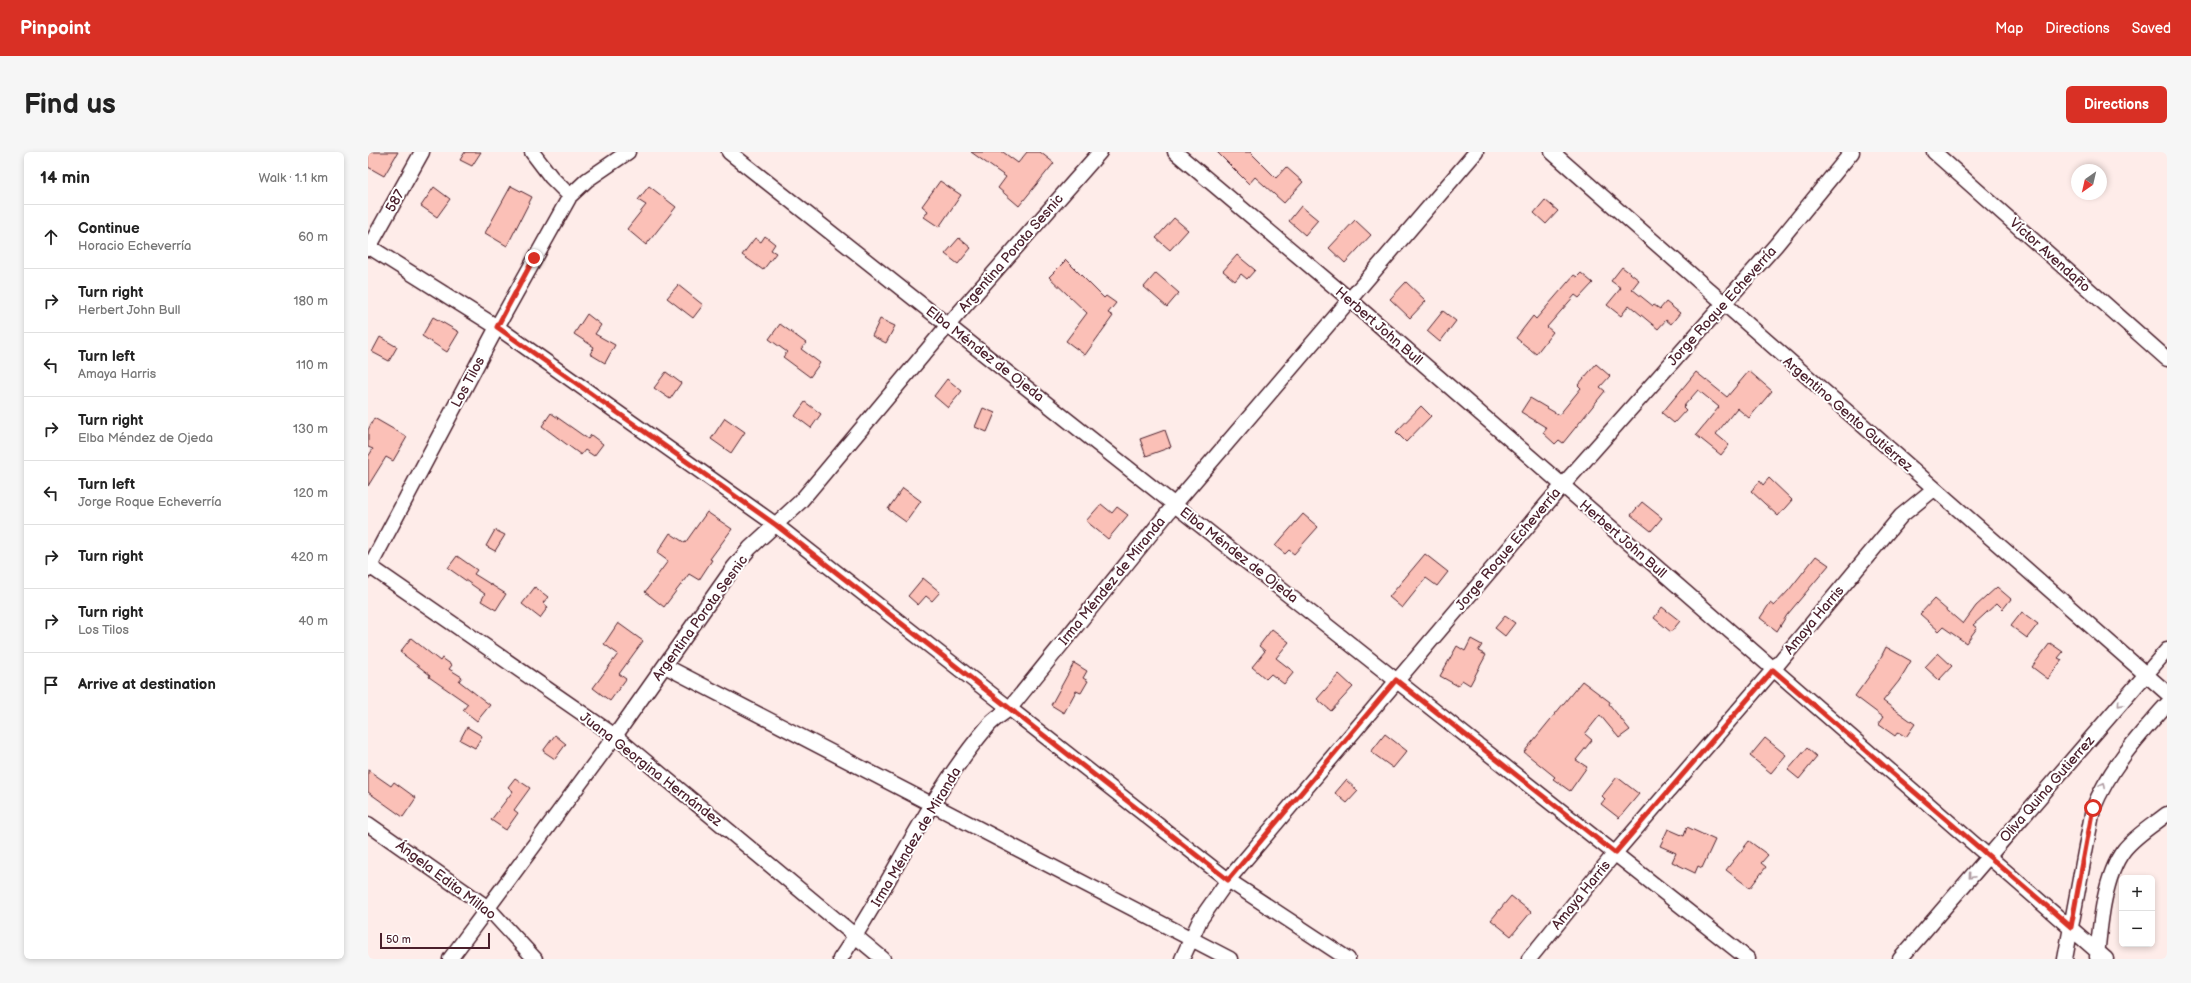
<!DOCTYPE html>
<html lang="en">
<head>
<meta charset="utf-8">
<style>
  :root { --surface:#fff; --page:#f6f6f6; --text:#222; --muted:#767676; --line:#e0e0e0; --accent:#d93025 }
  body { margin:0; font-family:"Balsamiq Sans",sans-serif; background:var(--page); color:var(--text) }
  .controls { position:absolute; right:12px; bottom:12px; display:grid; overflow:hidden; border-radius:6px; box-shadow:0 2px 6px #0003 }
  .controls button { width:36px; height:36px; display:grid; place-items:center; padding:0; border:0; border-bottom:1px solid var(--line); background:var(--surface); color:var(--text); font:20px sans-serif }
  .compass { position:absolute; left:1703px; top:12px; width:36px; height:36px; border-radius:50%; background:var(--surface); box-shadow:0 2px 6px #0003; rotate:214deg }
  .scale { position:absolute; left:12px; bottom:10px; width:110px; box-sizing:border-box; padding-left:4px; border:2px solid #4a1f2b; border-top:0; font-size:11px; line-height:14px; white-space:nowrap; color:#4a1f2b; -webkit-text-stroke:3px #fff; paint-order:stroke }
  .stop { position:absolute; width:12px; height:12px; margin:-9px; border:3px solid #d93025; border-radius:50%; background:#fff }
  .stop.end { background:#d93025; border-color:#fff; box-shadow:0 1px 4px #0008 }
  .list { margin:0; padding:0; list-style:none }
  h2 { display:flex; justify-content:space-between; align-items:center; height:52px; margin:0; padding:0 16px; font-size:17px }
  h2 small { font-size:13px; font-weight:400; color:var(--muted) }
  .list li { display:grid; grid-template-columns:26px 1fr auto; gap:12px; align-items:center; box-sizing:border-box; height:64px; padding:0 16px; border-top:1px solid var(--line) }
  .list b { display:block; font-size:15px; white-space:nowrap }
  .list p { margin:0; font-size:13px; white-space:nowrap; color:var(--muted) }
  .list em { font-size:13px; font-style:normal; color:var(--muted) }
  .icon { flex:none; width:22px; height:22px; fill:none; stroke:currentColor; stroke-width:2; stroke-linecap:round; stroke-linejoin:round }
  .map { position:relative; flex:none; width:1799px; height:807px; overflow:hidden; border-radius:6px }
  header { display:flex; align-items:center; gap:24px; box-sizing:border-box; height:56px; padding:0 20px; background:var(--accent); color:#fff }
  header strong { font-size:19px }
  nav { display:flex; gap:22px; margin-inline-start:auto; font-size:14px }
  .intro { display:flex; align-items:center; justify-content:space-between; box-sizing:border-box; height:96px; padding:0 24px }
  h1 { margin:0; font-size:28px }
  .button { padding:10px 18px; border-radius:6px; background:var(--accent); color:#fff; font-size:14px; font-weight:700 }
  main { display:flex; gap:24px; padding:0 24px }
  aside { flex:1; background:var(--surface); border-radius:6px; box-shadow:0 2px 6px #0003 }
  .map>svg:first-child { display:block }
  .building { fill:#fbc0b7; stroke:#4a1f2b }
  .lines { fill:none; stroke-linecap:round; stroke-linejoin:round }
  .minor-casing { stroke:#4a1f2b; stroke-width:17 }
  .minor { stroke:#fff; stroke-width:14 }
  .oneway { stroke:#ae9aa0 }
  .route { stroke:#d93025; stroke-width:5 }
  .labels { text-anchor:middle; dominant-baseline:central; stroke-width:4; stroke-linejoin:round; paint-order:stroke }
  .street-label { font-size:14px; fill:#4a1f2b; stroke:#fff }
</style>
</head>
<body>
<header>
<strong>Pinpoint</strong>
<nav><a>Map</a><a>Directions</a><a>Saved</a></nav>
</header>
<div class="intro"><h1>Find us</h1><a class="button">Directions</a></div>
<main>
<aside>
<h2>14 min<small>Walk · 1.1 km</small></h2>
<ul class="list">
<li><svg class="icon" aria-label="ahead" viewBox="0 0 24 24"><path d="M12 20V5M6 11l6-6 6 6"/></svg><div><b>Continue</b><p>Horacio Echeverría</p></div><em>60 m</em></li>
<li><svg class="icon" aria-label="right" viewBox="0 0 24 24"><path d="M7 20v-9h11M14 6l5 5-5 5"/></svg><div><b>Turn right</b><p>Herbert John Bull</p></div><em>180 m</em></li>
<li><svg class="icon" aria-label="left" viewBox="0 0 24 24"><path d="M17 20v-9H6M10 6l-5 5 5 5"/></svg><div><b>Turn left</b><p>Amaya Harris</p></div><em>110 m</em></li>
<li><svg class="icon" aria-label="right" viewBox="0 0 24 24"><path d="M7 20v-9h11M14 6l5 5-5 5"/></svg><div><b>Turn right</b><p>Elba Méndez de Ojeda</p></div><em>130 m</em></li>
<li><svg class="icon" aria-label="left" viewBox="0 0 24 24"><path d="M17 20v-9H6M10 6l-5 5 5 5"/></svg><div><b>Turn left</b><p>Jorge Roque Echeverría</p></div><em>120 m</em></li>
<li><svg class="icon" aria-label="right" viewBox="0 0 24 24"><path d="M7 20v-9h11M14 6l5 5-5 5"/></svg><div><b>Turn right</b></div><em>420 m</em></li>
<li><svg class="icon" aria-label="right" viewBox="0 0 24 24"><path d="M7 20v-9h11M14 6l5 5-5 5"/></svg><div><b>Turn right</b><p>Los Tilos</p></div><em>40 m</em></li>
<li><svg class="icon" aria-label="arrive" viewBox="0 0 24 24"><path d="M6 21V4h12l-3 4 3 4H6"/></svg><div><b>Arrive at destination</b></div></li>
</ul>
</aside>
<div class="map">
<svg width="1799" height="807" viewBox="0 0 1799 807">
  <rect width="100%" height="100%" fill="#feece9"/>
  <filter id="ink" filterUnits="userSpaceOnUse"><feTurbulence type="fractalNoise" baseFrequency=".025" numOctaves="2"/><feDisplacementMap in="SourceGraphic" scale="8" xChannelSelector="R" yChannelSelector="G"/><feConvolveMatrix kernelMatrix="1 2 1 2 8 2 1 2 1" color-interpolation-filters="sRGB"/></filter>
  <g filter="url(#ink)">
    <path class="building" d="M0 0H30L16 24 0 15Z
      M97 0H113L104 14 92 8Z
      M603 0H635L650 11 659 0H672L686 11 651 54 630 36 638 25Z
      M849 0H882L908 26 918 15 935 30 916 51 887 25 881 32Z
      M572 29 593 43 571 75 556 65 560 59 554 54Z
      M143 34 164 45 139 94 117 81Z
      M281 34 308 55 278 93 259 77 278 53 270 48Z
      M66 35 82 47 69 65 53 54Z
      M1177 48 1190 59 1178 72 1166 61Z
      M933 54 950 68 937 83 921 69Z
      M806 66 820 78 802 98 788 86Z
      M987 68 1003 83 977 111 961 96Z
      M397 84 407 92 403 98 408 101 395 118 374 103 387 86 393 90Z
      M591 86 603 96 590 112 577 102Z
      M869 103 887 118 879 127 873 122 867 129 855 119Z
      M698 108 736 146 738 144 748 151 740 161 745 164 717 203 698 189 719 161 681 125Z
      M1254 115 1271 128 1264 137 1285 154 1286 153 1292 157 1298 150 1312 161 1303 172 1298 168 1290 177 1261 153 1253 164 1239 153 1253 136 1243 129Z
      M788 121 811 141 799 155 776 135Z
      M1213 121 1225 131 1211 146 1207 143 1179 175 1185 180 1168 202 1148 186 1165 164 1168 167 1206 123 1209 125Z
      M1038 130 1058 149 1042 166 1022 147Z
      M310 133 335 153 325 166 299 146Z
      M1075 159 1088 169 1072 190 1059 179Z
      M219 162 233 173 227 182 247 193 237 211 222 202 226 195 206 182Z
      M65 165 91 180 79 200 54 184Z
      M512 167 527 174 518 191 504 184Z
      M412 172 438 191 433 197 452 211 442 225 415 205 419 200 401 187Z
      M12 185 29 195 21 209 4 200Z
      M1228 212 1242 224 1232 235 1237 239 1195 291 1191 288 1187 292 1175 281 1179 276 1153 260 1162 246 1191 263 1213 236 1210 233Z
      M1381 219 1404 239 1381 266 1369 256 1348 282 1361 293 1353 303 1328 283 1351 255 1330 238 1315 255 1318 258 1306 271 1294 261 1328 220 1359 245Z
      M298 220 313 231 302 247 286 236Z
      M579 227 594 239 580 256 566 244Z
      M437 250 453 262 443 276 427 264Z
      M1053 254 1063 264 1038 290 1028 280Z
      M615 256 627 261 619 280 607 275Z
      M183 261 220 287 223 283 235 292 226 304 217 298 213 303 174 274Z
      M6 266 39 285 25 309 18 305 0 334V305L5 297 0 295V278Z
      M357 266 377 280 363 301 343 287Z
      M797 278 803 295 778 304 772 287Z
      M1401 326 1424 348 1410 364 1383 339 1392 329 1395 333Z
      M535 336 553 349 538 370 520 357Z
      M1274 350 1294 366 1283 379 1263 363Z
      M733 352 744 361 749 355 760 363 740 387 718 369Z
      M339 360 364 377 342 407 344 408 331 428 321 422 296 455 277 440 300 409 289 401 302 381 317 391Z
      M935 362 950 375 926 402 921 398 917 402 907 394Z
      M127 378 137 383 127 399 118 394Z
      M1057 402 1080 420 1069 434 1058 426 1034 456 1021 445Z
      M89 404 109 418 106 422 138 442 128 458 113 449 117 442 80 416Z
      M1448 404 1461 413 1419 463 1409 479 1392 466 1402 451 1406 454 1421 438Z
      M555 426 572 440 564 449 558 444 550 453 540 444Z
      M167 435 180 445 175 451 180 455 172 466 154 452Z
      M1629 435 1643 447 1635 457 1629 451 1605 473 1609 476 1598 491 1575 475 1571 479 1552 462 1566 447 1595 472 1608 454Z
      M1294 455 1312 469 1303 480 1286 466Z
      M1654 460 1670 472 1659 486 1643 474Z
      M1137 464 1147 471 1137 484 1127 476Z
      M250 471 275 489 251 522 258 527 242 549 225 536 250 502 236 492Z
      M904 477 921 490 908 506 926 520 916 532 903 522 898 527 884 515 897 499 891 494Z
      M43 486 72 509 74 506 84 513 81 517 94 525 91 529 122 553 109 569 95 558 100 552 61 525 62 523 32 500Z
      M1103 487 1114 493 1110 499 1118 503 1102 533 1094 528 1090 534 1072 524 1089 494 1097 499Z
      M1682 491 1695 500 1690 506 1694 508 1680 527 1664 515Z
      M1518 495 1543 509 1531 529 1515 549 1547 572 1538 585 1530 580 1527 584 1510 572 1515 565 1487 544 1508 515Z
      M1570 501 1584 514 1571 528 1557 515Z
      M706 511 719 519 715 526 720 529 713 541 708 539 696 561 683 553Z
      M971 522 985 535 963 559 949 547Z
      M1214 529 1242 550 1241 552 1262 578 1251 586 1232 563 1217 582 1224 588 1208 608 1219 615 1202 639 1185 627 1187 625 1156 600Z
      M99 575 114 584 107 596 92 588Z
      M1017 582 1039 599 1025 616 1003 600Z
      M187 583 198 592 187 607 175 599Z
      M1397 586 1418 603 1403 621 1382 604Z
      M1439 596 1449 605 1431 627 1420 618Z
      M0 618 23 634 26 630 48 646 35 665 0 640Z
      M1249 625 1271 642 1251 666 1233 652 1237 647 1234 644Z
      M147 626 162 636 146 658 150 661 138 678 123 668 145 639 140 635Z
      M978 628 990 639 979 651 967 641Z
      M1319 675 1347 688 1334 716 1330 714 1327 721 1304 710 1308 701 1292 694 1300 677 1316 684Z
      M1381 689 1400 703 1393 711 1398 715 1382 736 1358 718Z
      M1143 744 1163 760 1143 784 1123 768Z"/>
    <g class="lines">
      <g class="minor-casing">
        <path id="minor" d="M164 0 183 25 202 44
          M361 0 1380 807
          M807 0 981 147 1738 807
          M1184 0 1799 541
          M1566 0 1799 207
          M0 94 129 175 408 373 860 728 980 807
          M0 97 54 0
          M0 413 247 584 515 807
          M0 418 129 175 202 44 219 28 260 0
          M297 514 862 807
          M0 672 120 756 167 807
          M1729 805C1732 773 1736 724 1756 698 1768 683 1785 673 1799 662
          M82 807 247 584 366 415 382 396 432 350 581 172 732 0
          M472 807C524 731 560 643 621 573 627 566 635 562 642 556L807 352 1108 0
          M814 807 832 768 860 728 1194 334 1408 93 1484 0
          M1161 807 1247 701 1405 518 1533 364 1566 337
          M1532 807 1799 498
          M1697 807 1725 657C1742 615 1770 585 1799 552"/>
      </g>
      <use href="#minor" class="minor"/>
    </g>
    <defs><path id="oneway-chevron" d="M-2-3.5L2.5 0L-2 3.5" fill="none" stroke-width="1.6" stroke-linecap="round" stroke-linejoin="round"/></defs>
    <g class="oneway">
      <use href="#oneway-chevron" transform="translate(1752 552) rotate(131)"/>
      <use href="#oneway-chevron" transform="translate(1735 633) rotate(-62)"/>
      <use href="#oneway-chevron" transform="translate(1603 724) rotate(131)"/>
    </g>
  </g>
  <g class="lines" filter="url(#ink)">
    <path class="route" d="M166 106 129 175 408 373 860 728 1028 528 1247 701 1405 518 1703 775 1725 656"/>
  </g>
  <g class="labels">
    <g class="street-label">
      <text transform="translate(27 49) rotate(-61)">587</text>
      <text transform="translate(643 101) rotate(-49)">Argentina Porota Sesnic</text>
      <text transform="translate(1682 103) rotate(42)">Víctor Avendaño</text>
      <text transform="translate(1354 154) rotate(-48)">Jorge Roque Echeverría</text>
      <text transform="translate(1011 174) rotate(41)">Herbert John Bull</text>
      <text transform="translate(617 202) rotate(38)">Elba Méndez de Ojeda</text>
      <text transform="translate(100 230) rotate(-62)">Los Tilos</text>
      <text transform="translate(1480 262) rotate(41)">Argentino Gento Gutiérrez</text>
      <text transform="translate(1255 387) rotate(41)">Herbert John Bull</text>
      <text transform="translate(1140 397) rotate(-50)">Jorge Roque Echeverría</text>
      <text transform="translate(871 403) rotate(38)">Elba Méndez de Ojeda</text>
      <text transform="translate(744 429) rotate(-51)">Irma Méndez de Miranda</text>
      <text transform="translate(332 466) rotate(-54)">Argentina Porota Sesnic</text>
      <text transform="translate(1446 468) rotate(-50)">Amaya Harris</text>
      <text transform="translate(283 617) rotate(38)">Juana Georgina Hernández</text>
      <text transform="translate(1679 637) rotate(-49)">Oliva Quina Gutierrez</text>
      <text transform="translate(548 685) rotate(-59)">Irma Méndez de Miranda</text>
      <text transform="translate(78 728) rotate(37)">Ángela Edita Millao</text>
      <text transform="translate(1213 743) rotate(-51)">Amaya Harris</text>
    </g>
  </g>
</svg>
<div class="controls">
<button>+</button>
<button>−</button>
</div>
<svg class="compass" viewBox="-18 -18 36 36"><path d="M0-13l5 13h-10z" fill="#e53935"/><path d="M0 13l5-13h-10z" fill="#767676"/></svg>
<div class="scale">50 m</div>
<div class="stop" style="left:1725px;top:656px"></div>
<div class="stop end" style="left:166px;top:106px"></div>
</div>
</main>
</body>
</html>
